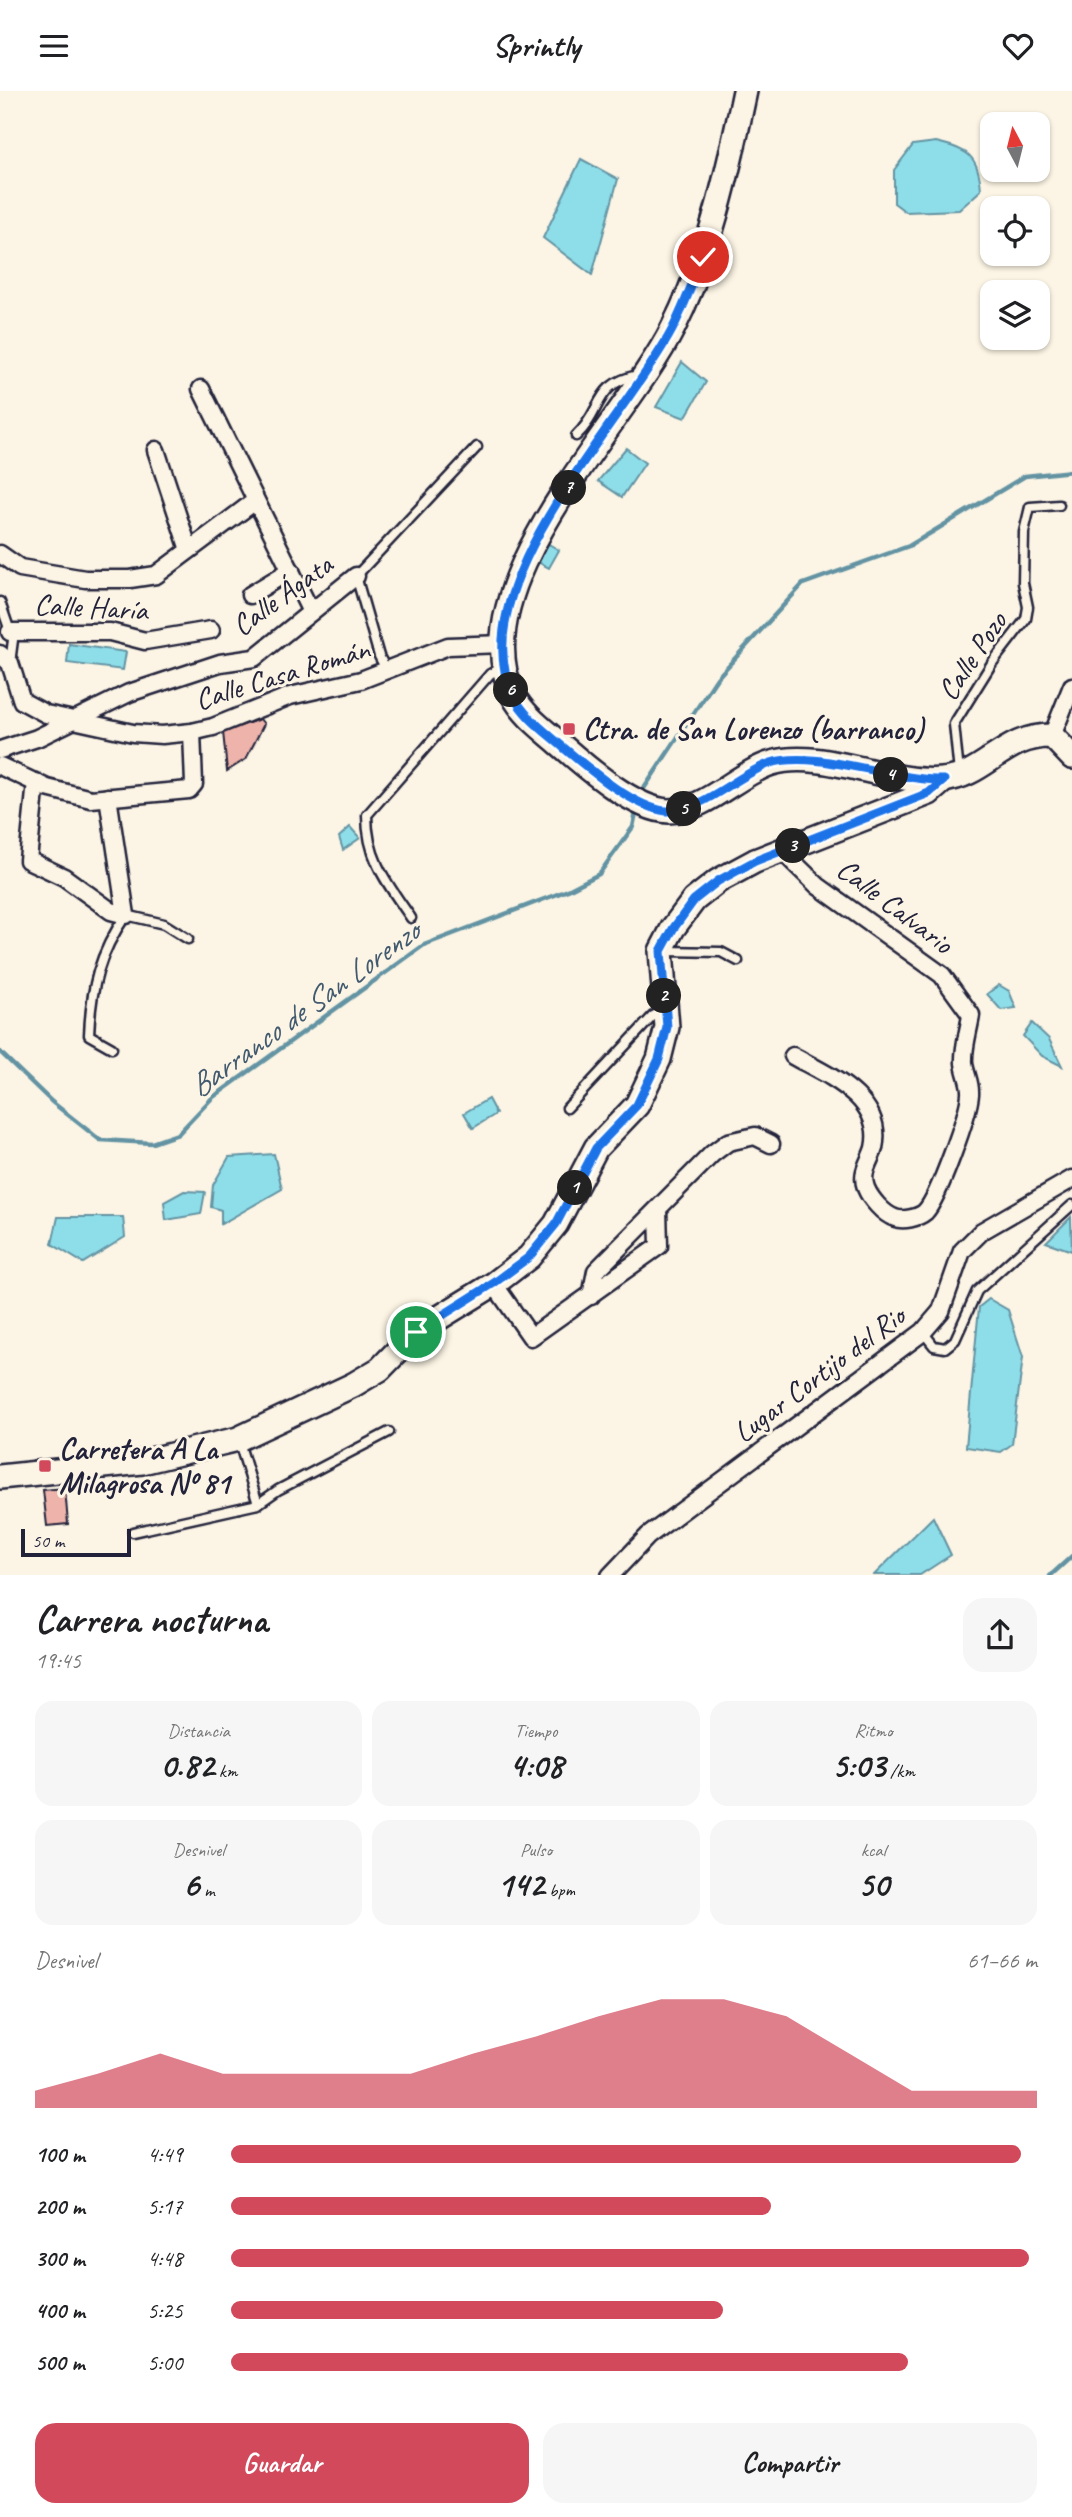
<!DOCTYPE html>
<html lang="es">
<head>
<meta charset="utf-8">
<style>
	:root { --surface:#fff; --page:#f6f6f6; --text:#202124; --muted:#757577; --accent:#d1495b }
	body { margin:0; font-family:Caveat,sans-serif; background:var(--page); color:var(--text); height:100vh; display:flex; flex-direction:column; font-size:26px; white-space:nowrap }
	* { box-sizing:border-box; margin:0 }
	p { font-size:23px; color:var(--muted) }
	.icon { flex:none; width:38px; height:38px; fill:none; stroke:currentColor; stroke-width:2; stroke-linecap:round; stroke-linejoin:round }
	.map { position:relative; height:1484px; overflow:hidden }
	.details { display:flex; flex-direction:column; background:var(--surface); flex:1 }
	.details>* { flex:none }
	.needle { width:46px; rotate:353deg }
	.buttons { position:absolute; left:980px; top:21px; display:grid; gap:14px }
	.buttons a { display:grid; place-items:center; width:70px; height:70px; border-radius:14px; background:var(--surface); box-shadow:0 2px 5px #0004; font-size:35px }
	.scale { position:absolute; left:21px; bottom:18px; width:110px; box-sizing:border-box; padding-left:7px; border:4px solid #22223b; border-top:0; font-size:19px; line-height:24px; white-space:nowrap; color:#22223b; -webkit-text-stroke:5px #fcf5e5; paint-order:stroke }
	.pin { position:absolute; display:grid; place-items:center; width:60px; height:60px; color:#fff; margin:-30px; border:4px solid #fff; border-radius:50%; box-shadow:0 2px 7px #0007 }
	.km { position:absolute; width:35px; height:35px; margin:-18px; border-radius:50%; background:#222; color:#fff; font-size:19px; line-height:35px; text-align:center }
	.round { display:grid; place-items:center; flex:none; width:74px; height:74px; border-radius:21px; background:var(--page) }
	.headline { display:flex; align-items:center; justify-content:space-between; height:119px; padding:0 35px }
	h1 { font-size:38px; font-weight:800; line-height:52px }
	.figures { display:grid; grid-template-columns:repeat(3,1fr); gap:10px; height:119px; padding:7px 35px }
	.figures div { display:grid; align-content:center; border-radius:18px; background:var(--page); text-align:center }
	.figures b { font-size:35px; font-weight:800 }
	.figures small { font-size:19px; font-weight:400 }
	.figures p { font-size:19px }
	.chart { height:196px; padding:14px 35px }
	.chart p { display:flex; justify-content:space-between }
	.chart svg { width:100%; height:126px; margin-top:7px; fill:var(--accent); opacity:.7 }
	.action { display:flex; gap:14px; margin-top:auto; padding:14px 35px }
	.action a { flex:1; height:80px; border-radius:21px; background:var(--accent); color:#fff; font-size:28px; font-weight:800; line-height:80px; text-align:center }
	.action a+a { background:var(--page); color:var(--text) }
	ul { padding:0 35px; list-style:none; font-size:23px }
	li { display:grid; grid-template-columns:112px 84px 1fr; align-items:center; height:52px }
	li i { height:18px; border-radius:9px; background:var(--accent) }
	header { display:flex; justify-content:space-between; align-items:center; height:91px; padding:0 35px; background:var(--surface); font-size:32px; font-weight:800 }
	.map>svg:first-child { display:block }
</style>
</head>
<body>
<header><svg class="icon" aria-label="menu" viewBox="0 0 24 24"><path d="M4 6h16M4 12h16M4 18h16"/></svg>Sprintly<svg class="icon" aria-label="heart" viewBox="0 0 24 24"><path d="M12 20l-8-8c-3-5 5-10 8-4 3-6 11-1 8 4z"/></svg></header>
<div class="map">
<svg width="1072" height="1485" viewBox="0 0 1072 1485">
	<rect width="100%" height="100%" fill="#fcf5e5"/>
	<filter id="ink" filterUnits="userSpaceOnUse"><feTurbulence type="fractalNoise" baseFrequency=".0143" numOctaves="2"/><feDisplacementMap in="SourceGraphic" scale="14" xChannelSelector="R" yChannelSelector="G"/><feConvolveMatrix kernelMatrix="1 2 1 2 8 2 1 2 1" color-interpolation-filters="sRGB"/></filter>
	<g filter="url(#ink)">
		<g fill="#8edee9" stroke="#6393a3" stroke-width="2">
			<path d="M936 51C968 58 979 65 981 99L959 119 906 121 894 112V79L913 54Z"/>
			<polygon points="581,68 618,88 592,184 543,147"/>
			<polygon points="682,271 706,291 685,327 656,316"/>
			<polygon points="626,357 645,372 622,406 598,390"/>
			<polygon points="547,452 559,459 549,477 536,470"/>
			<polygon points="69,553 126,561 123,579 67,572"/>
			<polygon points="350,736 360,747 343,759 339,746"/>
			<polygon points="999,894 1009,900 1016,917 1001,919 987,903"/>
			<polygon points="1032,932 1049,948 1062,975 1042,965 1023,945"/>
			<polygon points="488,1008 496,1023 473,1037 464,1022"/>
			<polygon points="274,1063 282,1098 221,1133 221,1119 211,1116 213,1094 229,1066"/>
			<polygon points="184,1100 205,1101 201,1123 166,1129 164,1111"/>
			<polygon points="58,1126 123,1126 125,1146 83,1172 52,1153"/>
			<polygon points="1071,1126 1072,1160 1046,1151"/>
			<polygon points="989,1208 1008,1219 1023,1266 1012,1353 1001,1361 966,1356 979,1216"/>
			<polygon points="933,1426 951,1464 920,1484 874,1484"/>
		</g>
		<g fill="none" stroke-linecap="round" stroke-linejoin="round">
			<g stroke="#6393a3" stroke-width="4.5">
				<polyline points="641,702 717,587 803,493 909,455 1025,385 1072,380"/>
				<polyline points="0,961 52,1011 100,1049 152,1052 178,1043 212,1007 424,854 568,799 599,783 633,736 637,717"/>
				<polyline points="1050,1485 1072,1465"/>
			</g>
		</g>
		<g fill="#eeb4ab" stroke="#22223b" stroke-width="2">
			<polygon points="260,628 264,633 246,668 227,680 223,641"/>
			<polygon points="65,1397 68,1433 47,1435 43,1399"/>
		</g>
		<g fill="none" stroke-linecap="round" stroke-linejoin="round">
			<g stroke="#22223b" stroke-width="13">
				<g id="lane">
					<path d="M576 345C604 319 593 293 638 284"/>
					<polyline points="0,511 13,549 10,572"/>
					<polyline points="387,580 379,565 356,485 477,356"/>
					<polyline points="959,682 954,633 992,572 1026,528 1028,516 1023,492 1024,441 1030,416 1059,414"/>
					<path d="M411 827C387 792 367 768 367 724L490 583 502 576"/>
					<polyline points="664,860 721,861 738,870"/>
					<path d="M112 957 89 944C91 896 99 863 126 824L164 833 188 848"/>
					<polyline points="567,1017 653,925 663,920"/>
					<polyline points="923,1241 934,1255 945,1257 955,1249 977,1200 1072,1114"/>
					<polyline points="239,1351 258,1413 278,1399 389,1341"/>
					<polyline points="133,1441 258,1413"/>
				</g>
			</g>
			<g stroke="#22223b" stroke-width="21">
				<g id="street">
					<polyline points="201,298 311,521"/>
					<polyline points="156,359 189,459"/>
					<polyline points="0,463 20,477 85,488 130,488 156,484 255,410"/>
					<polyline points="250,504 291,479"/>
					<polyline points="10,541 110,541 145,550 211,539"/>
					<polyline points="0,563 10,572 22,610 46,623 133,642 162,644 192,641 213,636 290,605 361,589 448,555 503,553"/>
					<polyline points="1052,645 1072,595"/>
					<polyline points="0,659 37,647 129,602 220,572 254,567 356,485"/>
					<polyline points="0,675 47,697 91,708 189,699 194,693 192,641"/>
					<polyline points="36,691 28,769 64,786 111,820 126,824 108,706"/>
					<path d="M782 760 818 795 942 884 971 924C969 939 963 956 964 972 965 982 971 992 970 1003 969 1022 938 1108 925 1121 918 1127 903 1130 895 1127 883 1123 870 1107 866 1097 860 1081 870 1071 874 1057 885 1007 827 984 793 965"/>
					<polyline points="494,1193 531,1246 659,1155 658,1118"/>
					<polyline points="591,1205 596,1180 712,1063 728,1051 755,1045 771,1053"/>
					<polyline points="610,1485 648,1445 923,1241 941,1220 962,1160 982,1140 1072,1088"/>
				</g>
			</g>
			<g stroke="#22223b" stroke-width="28">
				<g id="secondary">
					<path d="M745 0C728 81 710 163 673 237 626 331 459 495 513 604 524 625 544 639 561 654 586 676 635 719 669 720 706 720 738 682 772 672 821 657 890 694 942 689 986 685 1003 644 1052 645L1072 666"/>
					<polyline points="0,1386 142,1371 238,1348 353,1294 380,1278 416,1241 494,1193 529,1166 556,1133 596,1057 637,1014 659,968 667,936 661,860 673,837 694,809 718,790 755,770 929,702 944,689"/>
				</g>
			</g>
			<use href="#lane" stroke="#fcf5e5" stroke-width="8"/>
			<use href="#street" stroke="#fcf5e5" stroke-width="16"/>
			<use href="#secondary" stroke="#fcf5e5" stroke-width="23"/>
		</g>
	</g>
	<g fill="none" stroke-linecap="round" stroke-linejoin="round" filter="url(#ink)">
		<g stroke="#fff" stroke-width="14">
			<path id="route" d="M416 1241 494 1192 529 1166 556 1133 596 1057 637 1014 659 968 667 936 661 860 673 838 694 809 718 790 755 770 929 702 944 689C893 690 816 658 771 672 739 682 701 722 666 720 634 717 588 677 564 657 546 641 524 626 513 604 460 496 624 330 672 239 684 216 693 190 703 166"/>
		</g>
		<use href="#route" stroke="#1a73e8" stroke-width="9"/>
	</g>
	<g fill="#d1495b" stroke="#fcf5e5" stroke-width="2.5">
		<rect x="562" y="631" width="14" height="14" rx="3.5"/>
		<rect x="38" y="1368" width="14" height="14" rx="3.5"/>
	</g>
	<g text-anchor="middle" dominant-baseline="central" stroke-width="6" stroke-linejoin="round" paint-order="stroke">
		<g font-size="30" fill="#22223b" stroke="#fcf5e5">
			<text transform="translate(282 504) rotate(-36)">Calle Ágata</text>
			<text transform="translate(91 516) rotate(3)">Calle Haría</text>
			<text transform="translate(972 565) rotate(-56)">Calle Pozo</text>
			<text transform="translate(282 583) rotate(-17)">Calle Casa Román</text>
			<text transform="translate(895 815) rotate(37)">Calle Calvario</text>
			<text transform="translate(819 1283) rotate(-37)">Lugar Cortijo del Rio</text>
		</g>
		<g font-size="30" font-weight="bold" fill="#22223b" stroke="#fcf5e5" text-anchor="start">
			<text x="583" y="638">Ctra. de San Lorenzo (barranco)</text>
			<text x="59" y="1358">Carretera A La<tspan x="59" dy="34">Milagrosa Nº 81</tspan></text>
		</g>
		<g font-size="32" font-style="italic" fill="#425a6f" stroke="#fcf5e5">
			<text transform="translate(304 918) rotate(-36)">Barranco de San Lorenzo</text>
		</g>
	</g>
</svg>
<div class="buttons">
<a><svg class="needle" viewBox="-14 -14 28 28"><path d="M0-13l5 13h-10z" fill="#e53935"/><path d="M0 13l5-13h-10z" fill="#757577"/></svg></a>
<a><svg class="icon" aria-label="locate" viewBox="0 0 24 24"><circle cx="12" cy="12" r="6"/><path d="M12 2v4M12 18v4M2 12h4M18 12h4"/></svg></a>
<a><svg class="icon" aria-label="layers" viewBox="0 0 24 24"><path d="M12 4l9 5-9 5-9-5zM3 14l9 5 9-5"/></svg></a>
</div>
<div class="scale">50 m</div>
<div class="pin" style="left:416px;top:1241px;background:#1e9e55"><svg class="icon" aria-label="arrive" viewBox="0 0 24 24"><path d="M6 21V4h12l-3 4 3 4H6"/></svg></div>
<div class="pin" style="left:703px;top:166px;background:#d93025"><svg class="icon" aria-label="check" viewBox="0 0 24 24"><path d="M5 12l5 5 9-10"/></svg></div>
<b class="km" style="left:575px;top:1097px">1</b>
<b class="km" style="left:664px;top:905px">2</b>
<b class="km" style="left:793px;top:755px">3</b>
<b class="km" style="left:891px;top:684px">4</b>
<b class="km" style="left:684px;top:718px">5</b>
<b class="km" style="left:511px;top:599px">6</b>
<b class="km" style="left:569px;top:397px">7</b>
</div>
<section class="details">
<div class="headline"><div><h1>Carrera nocturna</h1><p>19:45</p></div><a class="round"><svg class="icon" aria-label="share" viewBox="0 0 24 24"><path d="M12 15V3M7 8l5-5 5 5M5 13v7h14v-7"/></svg></a></div>
<div class="figures">
<div><p>Distancia</p><b>0.82<small> km</small></b></div>
<div><p>Tiempo</p><b>4:08</b></div>
<div><p>Ritmo</p><b>5:03<small> /km</small></b></div>
</div>
<div class="figures">
<div><p>Desnivel</p><b>6<small> m</small></b></div>
<div><p>Pulso</p><b>142<small> bpm</small></b></div>
<div><p>kcal</p><b>50</b></div>
</div>
<div class="chart"><p><span>Desnivel</span>61–66 m</p>
<svg viewBox="0 0 160 44" preserveAspectRatio="none"><path d="M0 44V38L10 32L20 25L30 32L40 32L50 32L60 32L70 25L80 19L90 12L100 6L110 6L120 12L130 25L140 38L150 38L160 38V44z"/></svg>
</div>
<ul>
<li><b>100 m</b>4:49<i style="width:98%"></i></li>
<li><b>200 m</b>5:17<i style="width:67%"></i></li>
<li><b>300 m</b>4:48<i style="width:99%"></i></li>
<li><b>400 m</b>5:25<i style="width:61%"></i></li>
<li><b>500 m</b>5:00<i style="width:84%"></i></li>
</ul>
<div class="action"><a>Guardar</a><a>Compartir</a></div>
</section>
</body>
</html>
